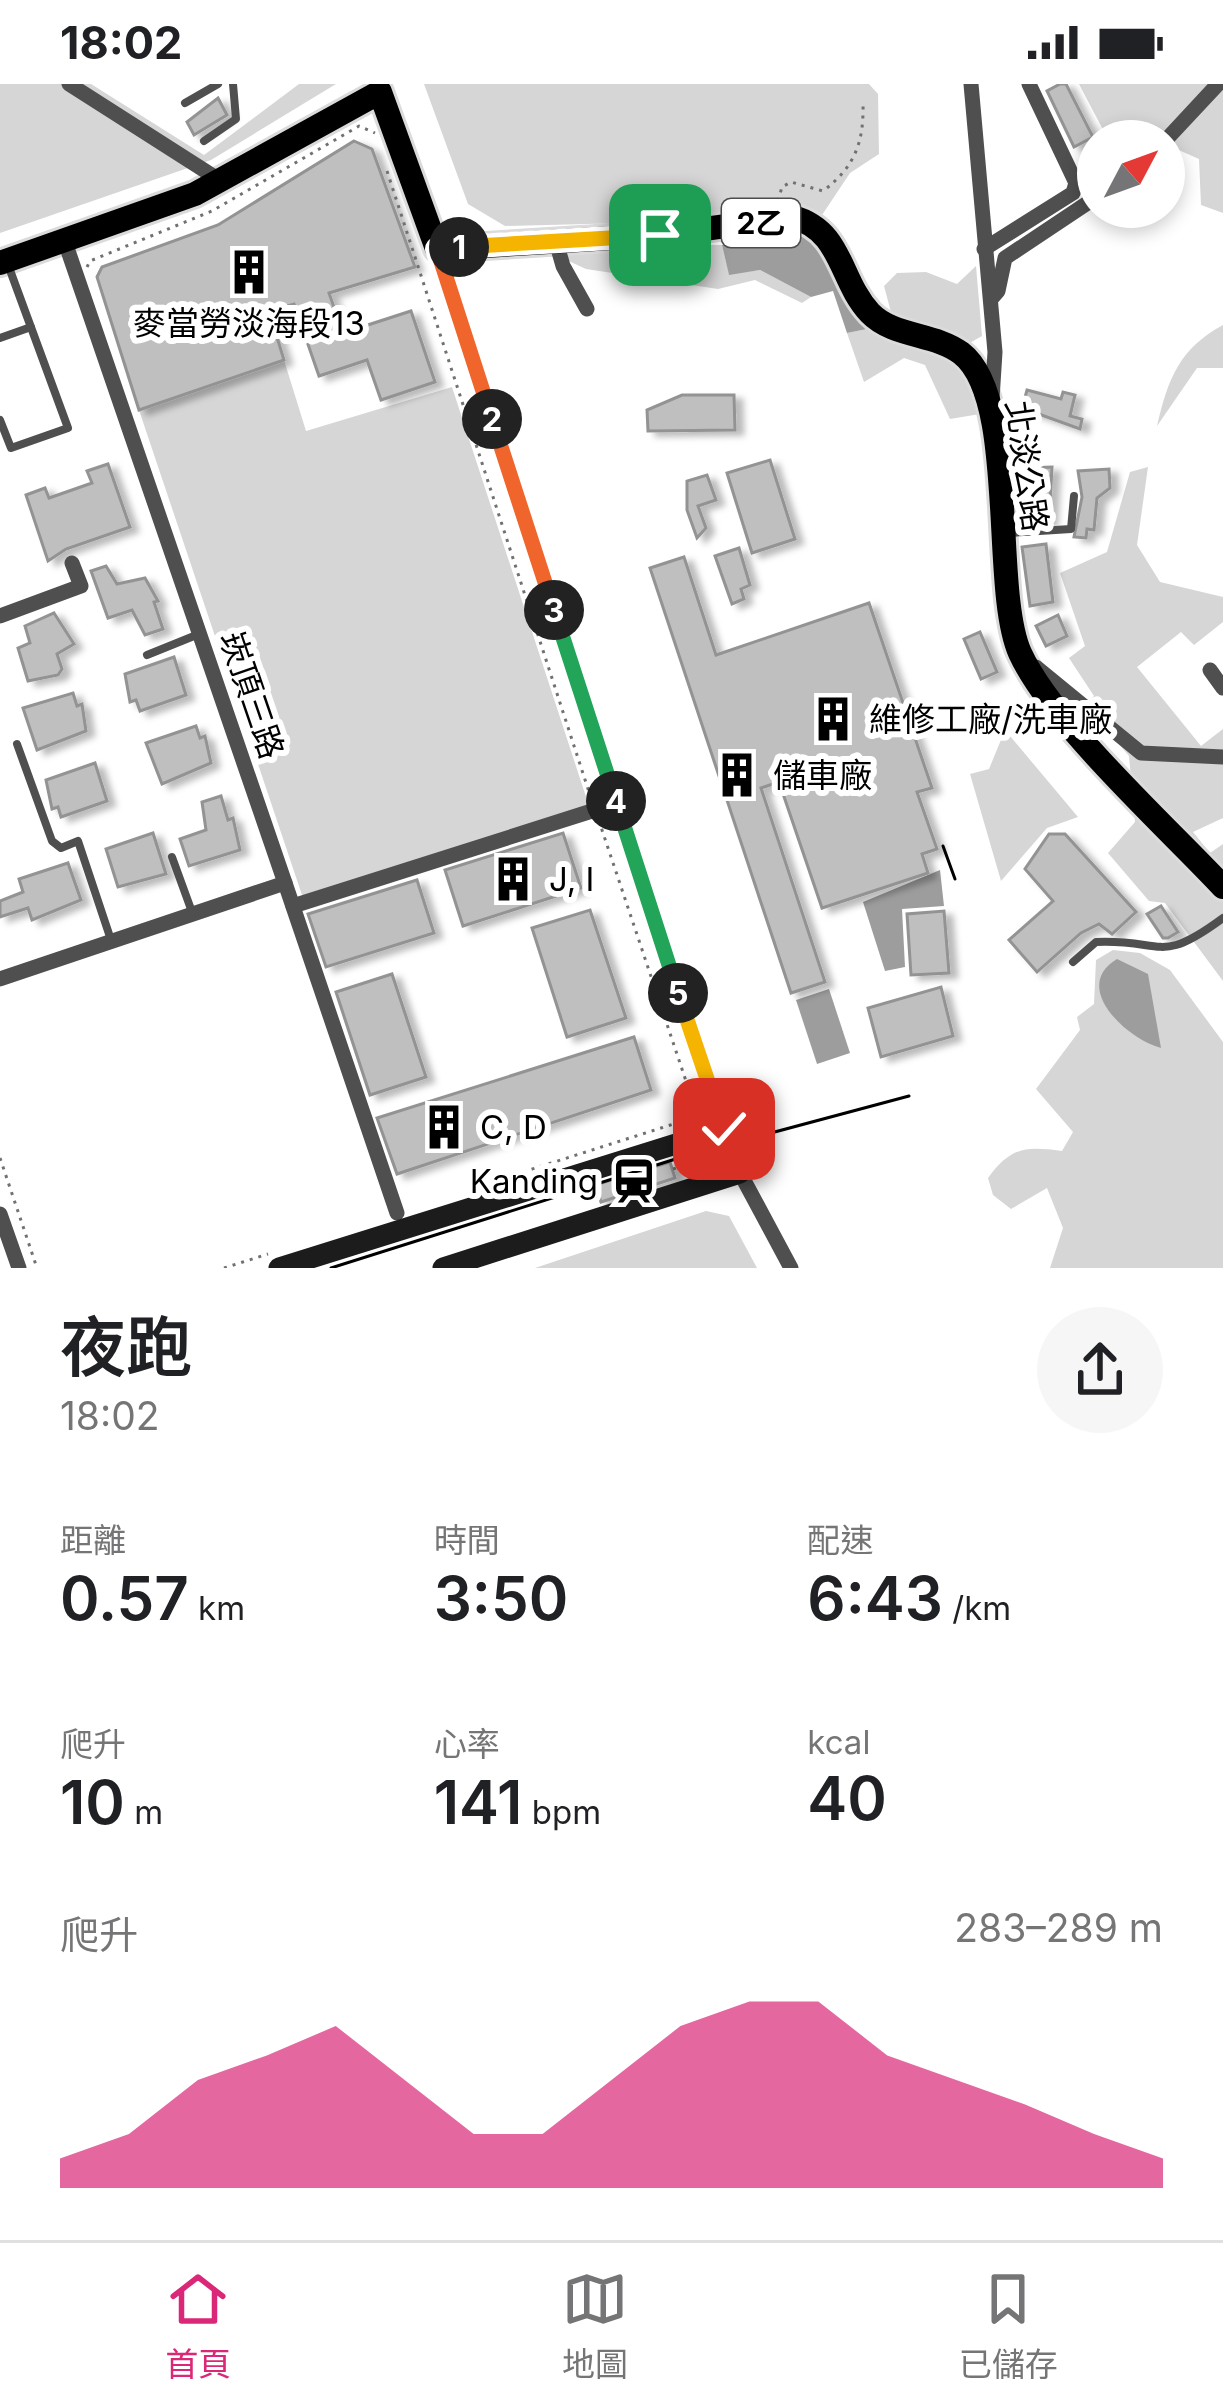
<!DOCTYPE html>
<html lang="zh-TW">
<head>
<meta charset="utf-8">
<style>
	:root { --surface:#fff; --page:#f6f6f6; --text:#202124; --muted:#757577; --line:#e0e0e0; --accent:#db2777 }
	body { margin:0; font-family:Inter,"Noto Sans TC",sans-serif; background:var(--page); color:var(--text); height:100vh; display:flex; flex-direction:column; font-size:45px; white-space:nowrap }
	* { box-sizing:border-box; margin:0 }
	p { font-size:39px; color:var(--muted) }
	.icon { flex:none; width:66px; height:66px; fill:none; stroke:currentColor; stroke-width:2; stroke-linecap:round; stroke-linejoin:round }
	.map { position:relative; height:1184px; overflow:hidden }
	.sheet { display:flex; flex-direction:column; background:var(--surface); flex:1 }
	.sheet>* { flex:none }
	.needle { width:78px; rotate:49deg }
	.tools { position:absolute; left:1077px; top:36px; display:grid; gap:24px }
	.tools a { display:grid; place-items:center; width:108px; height:108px; border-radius:50%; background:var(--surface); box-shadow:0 6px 18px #0003; font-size:60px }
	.pin { position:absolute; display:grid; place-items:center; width:102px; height:102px; color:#fff; margin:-51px; border-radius:24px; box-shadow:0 6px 18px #0006 }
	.km { position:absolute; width:60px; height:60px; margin:-30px; border-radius:50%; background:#222; color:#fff; font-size:33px; line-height:60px; text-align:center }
	.round { display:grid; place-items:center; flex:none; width:126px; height:126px; border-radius:63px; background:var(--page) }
	.headline { display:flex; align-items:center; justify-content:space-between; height:204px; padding:0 60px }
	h1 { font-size:66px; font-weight:600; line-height:90px }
	.metrics { display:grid; grid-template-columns:repeat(3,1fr); gap:18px; height:204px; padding:12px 60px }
	.metrics div { display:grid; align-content:center }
	.metrics b { font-size:60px; font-weight:600 }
	.metrics small { font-size:33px; font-weight:400 }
	.metrics p { font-size:33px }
	.chart { height:336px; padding:24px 60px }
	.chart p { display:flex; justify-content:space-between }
	.chart svg { width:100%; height:216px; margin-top:12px; fill:var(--accent); opacity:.7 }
	.status { display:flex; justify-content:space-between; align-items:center; height:84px; padding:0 60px; background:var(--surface); direction:ltr }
	.status svg { height:33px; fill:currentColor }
	.menu { display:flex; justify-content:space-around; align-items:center; height:168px; border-top:3px solid var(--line); background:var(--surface); font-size:33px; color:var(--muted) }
	.menu a { display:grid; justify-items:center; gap:6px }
	.menu .current { color:var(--accent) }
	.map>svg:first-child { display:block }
</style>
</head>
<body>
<div class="status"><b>18:02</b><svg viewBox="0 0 49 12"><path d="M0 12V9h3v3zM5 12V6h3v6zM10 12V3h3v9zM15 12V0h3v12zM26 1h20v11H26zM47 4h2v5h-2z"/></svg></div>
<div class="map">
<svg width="1223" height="1184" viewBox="0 0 1223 1184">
	<defs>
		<filter id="shadow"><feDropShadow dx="8" dy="4.5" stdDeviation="3" flood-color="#0004"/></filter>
	</defs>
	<rect width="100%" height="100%" fill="#fff"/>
	<g fill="#d6d6d6">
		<polygon points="0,0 91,0 204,71 299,0 336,0 211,76 0,149"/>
		<polygon points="424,0 869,0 878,10 879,70 850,89 820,134 505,142 468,120"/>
		<polygon points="1079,0 1223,0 1223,129 1201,121 1199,75 1156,56 1109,57"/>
		<polygon points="587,159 722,161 729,190 760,186 811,213 802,219 755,196 718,205 586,185 545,166"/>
		<polygon points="976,182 982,252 966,261 891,228 884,202 897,189 926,188 957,200"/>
		<path d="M1223 241V284H1197L1157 342C1168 295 1179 265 1223 241Z"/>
		<polygon points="867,245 947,271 964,284 986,329 950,335 925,281 904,274 864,298 847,249"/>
		<polygon points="284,276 306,347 452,303 589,722 303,814 139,326"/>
		<polygon points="1148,383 1137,461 1160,498 1223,513 1223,538 1194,561 1181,548 1137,583 1201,662 1223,645 1223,734 1193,748 1210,769 1223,760 1223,897 1165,819 1149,817 1108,769 1135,738 1129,672 1086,621 1094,612 1069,574 1085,562 1060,489 1107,468 1130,388"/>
		<polygon points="1005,646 1078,733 1047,744 1001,797 970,690 989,685"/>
		<path d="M1113 866 1140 869 1170 886 1223 958V1184H1050L1063 1144 1047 1104 1011 1125 993 1111 988 1094C1011 1063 1025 1062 1062 1067L1073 1048 1036 1005 1080 946 1077 933 1094 920 1096 876Z"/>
		<polygon points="706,1127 729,1132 757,1184 535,1184"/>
	</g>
	<g fill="#9d9d9d">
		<polygon points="781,143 819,154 867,245 847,249 833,207 811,213 760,186 729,191 722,161"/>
		<polygon points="940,786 944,822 902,825 905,883 885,887 863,818"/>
		<path d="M1117 875 1148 890 1161 964C1127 955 1070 903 1117 875Z"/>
		<polygon points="829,905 850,969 817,980 796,916"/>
	</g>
	<g fill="#bfbfbf" stroke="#939393" stroke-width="3" filter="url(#shadow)">
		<polygon points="1060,0 1066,0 1093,53 1074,63 1047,7"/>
		<polygon points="218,14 227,31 194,51 187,38"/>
		<polygon points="354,57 372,65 415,183 329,209 343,249 411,227 435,298 381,316 367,276 319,292 294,220 269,227 284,276 139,326 97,193 102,183 218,141"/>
		<polygon points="1027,306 1061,315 1063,308 1075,311 1070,332 1082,335 1080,345 1022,324"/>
		<polygon points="682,311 734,311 735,346 648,347 647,326"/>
		<polygon points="770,376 795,455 752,469 727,389"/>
		<polygon points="108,380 130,443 66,465 48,477 26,411 45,404 49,414 92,399 87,387"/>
		<polygon points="1052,383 1049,437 1023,438 1021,384"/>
		<polygon points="1109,385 1110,404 1097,414 1094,446 1087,445 1086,454 1074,453 1082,413 1078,387"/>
		<polygon points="707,391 716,416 698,422 706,444 697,454 687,426 687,397"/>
		<polygon points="1046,460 1053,518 1030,522 1022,463"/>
		<polygon points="739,464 750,501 741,505 744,515 732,520 715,472"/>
		<polygon points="684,473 716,571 869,519 932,704 917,708 937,765 922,770 928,789 822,824 779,698 761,704 825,898 791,909 650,484"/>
		<polygon points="106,482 117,500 145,494 158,517 154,518 163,545 145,551 132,526 108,534 91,487"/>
		<polygon points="54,529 74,560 57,570 62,585 58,591 28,597 18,564 30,559 25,542"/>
		<polygon points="1058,531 1067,552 1046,562 1036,542"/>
		<polygon points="980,548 997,588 981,595 964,555"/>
		<polygon points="174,573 186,611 140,627 136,616 130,618 125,590"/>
		<polygon points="73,609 77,622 82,620 86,647 37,666 23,624"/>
		<polygon points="196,642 200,654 205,652 211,679 162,700 146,659"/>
		<polygon points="95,679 107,717 61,733 58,723 52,725 46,696"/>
		<polygon points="221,712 228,736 233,734 240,766 189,782 180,755 206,746 202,718"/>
		<polygon points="153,749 166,790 118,803 106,765"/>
		<polygon points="563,749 581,804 463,842 445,786"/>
		<polygon points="1049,750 1065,750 1136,828 1112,850 1099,840 1081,849 1037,888 1009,856 1053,817 1025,785"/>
		<polygon points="68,779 81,816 32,836 28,824 0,833 0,817 23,808 19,795"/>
		<polygon points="417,796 434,849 326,883 308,830"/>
		<polygon points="1161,822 1178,848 1168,854 1163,854 1147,830"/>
		<polygon points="590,826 626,934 567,953 532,844"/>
		<polygon points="944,827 949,889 911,891 907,830"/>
		<polygon points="392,890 426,993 370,1011 336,908"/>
		<polygon points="941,903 953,952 881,973 868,924"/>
		<polygon points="634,953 651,1006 397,1090 377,1034"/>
		<polygon points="670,1078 675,1094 601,1118 595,1101"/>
	</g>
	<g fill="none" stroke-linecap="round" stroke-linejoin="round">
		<g stroke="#dbdbdb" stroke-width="30">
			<path id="primary" d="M0 179 195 110 380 8 437 165 660 151 793 133C843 147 839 196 870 229 893 253 934 249 961 269 1019 313 991 504 1020 569 1052 639 1167 743 1223 803"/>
		</g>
		<g stroke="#717171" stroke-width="3" stroke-dasharray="3 6" stroke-linecap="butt">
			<polyline points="387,87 590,711"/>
			<path d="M778 117 782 103 791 98 823 107C855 83 864 58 863 19"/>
			<polyline points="87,183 90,177 212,127 359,42 375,49"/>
			<polyline points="0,1074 37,1184"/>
			<polyline points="673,1085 688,1080"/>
			<polyline points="523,1088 683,1037 695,1024 599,737"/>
			<polyline points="224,1184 268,1170"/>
		</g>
		<g stroke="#4f4f4f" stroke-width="8">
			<polyline points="185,19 218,0"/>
			<polyline points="204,57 236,35 233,0"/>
			<polyline points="0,254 31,243"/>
			<polyline points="0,336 11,364 68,344 7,178"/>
			<polyline points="1010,449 1071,445 1074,412"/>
			<polyline points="147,571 199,550"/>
			<polyline points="17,660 52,757 61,764 78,757 111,856"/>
			<polyline points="172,773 192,828"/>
			<path d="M1073 878 1096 858C1165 855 1158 882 1223 834"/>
		</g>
		<g stroke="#4f4f4f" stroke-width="15">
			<polyline points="69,0 221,97"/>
			<polyline points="971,0 995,268 992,315"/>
			<polyline points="1164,58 1218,0"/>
			<polyline points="555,154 563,182 587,225"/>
			<polyline points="437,165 717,1028 740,1089 791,1184"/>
			<polyline points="984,165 1073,109 1076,99 1029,0"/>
			<polyline points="991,215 998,207 1005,174 1098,112"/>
			<polyline points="0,532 81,502 72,479"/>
			<polyline points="1036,583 1141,669 1223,673"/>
			<polyline points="1210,586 1223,604"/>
			<polyline points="285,799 397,1129"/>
			<polyline points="293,822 595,726"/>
			<polyline points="0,895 285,799 65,158"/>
			<polyline points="0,1130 19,1184"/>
		</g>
		<g stroke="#1c1c1c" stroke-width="21">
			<polyline points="279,1184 724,1045"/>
			<polyline points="443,1184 740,1089"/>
		</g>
		<use href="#primary" stroke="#000" stroke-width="24"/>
		<g stroke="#000" stroke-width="3">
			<polyline points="943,762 955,795"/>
			<polyline points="331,1184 685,1072 909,1012"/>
		</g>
	</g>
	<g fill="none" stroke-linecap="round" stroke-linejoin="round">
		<g stroke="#fff" stroke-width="24">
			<polyline id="split-1" points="459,163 660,151"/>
		</g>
		<g stroke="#fff" stroke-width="24">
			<polyline id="split-2" points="459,163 437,165 492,335"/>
		</g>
		<g stroke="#fff" stroke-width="24">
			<polyline id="split-3" points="492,335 554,526"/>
		</g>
		<g stroke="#fff" stroke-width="24">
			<polyline id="split-4" points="554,526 616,717"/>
		</g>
		<g stroke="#fff" stroke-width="24">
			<polyline id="split-5" points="616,717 678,909"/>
		</g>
		<g stroke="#fff" stroke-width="24">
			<polyline id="split-6" points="678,909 724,1045"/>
		</g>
		<use href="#split-1" stroke="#f5b400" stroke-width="15"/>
		<use href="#split-2" stroke="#f0652b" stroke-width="15"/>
		<use href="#split-3" stroke="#f0652b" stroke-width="15"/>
		<use href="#split-4" stroke="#22a559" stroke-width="15"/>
		<use href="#split-5" stroke="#22a559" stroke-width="15"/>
		<use href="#split-6" stroke="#f5b400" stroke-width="15"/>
	</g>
	<defs>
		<g id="building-bare" transform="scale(3.6)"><path d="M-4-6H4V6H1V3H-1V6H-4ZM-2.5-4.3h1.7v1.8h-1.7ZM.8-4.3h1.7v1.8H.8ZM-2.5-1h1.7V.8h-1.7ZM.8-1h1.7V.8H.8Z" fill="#000" stroke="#fff" stroke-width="2.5" paint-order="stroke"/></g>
		<g id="station-bare" transform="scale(3.6)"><path d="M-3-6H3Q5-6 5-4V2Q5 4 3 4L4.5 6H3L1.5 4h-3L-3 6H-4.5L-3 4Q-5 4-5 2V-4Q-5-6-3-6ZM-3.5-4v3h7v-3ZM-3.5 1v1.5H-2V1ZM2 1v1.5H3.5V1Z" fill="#000" stroke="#fff" stroke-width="2.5" paint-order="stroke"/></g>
	</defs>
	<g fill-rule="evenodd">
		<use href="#building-bare" x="249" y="188"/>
		<use href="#building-bare" x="833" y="635"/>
		<use href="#building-bare" x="737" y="691"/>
		<use href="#building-bare" x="513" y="795"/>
		<use href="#building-bare" x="444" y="1043"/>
		<use href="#station-bare" x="634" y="1097"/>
	</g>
	<g text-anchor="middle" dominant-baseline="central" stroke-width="12" stroke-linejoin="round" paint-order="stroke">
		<rect fill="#fff" stroke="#4c4c4c" stroke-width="3" x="722" y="115" width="78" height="48" rx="9"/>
		<g font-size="30" font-weight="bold" fill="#000">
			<text x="761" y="139">2乙</text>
		</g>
		<g font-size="33" fill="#000" stroke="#fff" text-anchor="start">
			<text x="249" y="239" text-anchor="middle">麥當勞淡海段13</text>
			<text x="869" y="635">維修工廠/洗車廠</text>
			<text x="773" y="691">儲車廠</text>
			<text x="549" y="795">J, I</text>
			<text x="480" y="1043">C, D</text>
			<text x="598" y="1097" text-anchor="end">Kanding</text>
		</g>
		<g font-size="33" fill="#000" stroke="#fff">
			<text transform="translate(1027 382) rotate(82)">北淡公路</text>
			<text transform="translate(252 611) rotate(71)">崁頂三路</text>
		</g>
	</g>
</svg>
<div class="tools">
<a><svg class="needle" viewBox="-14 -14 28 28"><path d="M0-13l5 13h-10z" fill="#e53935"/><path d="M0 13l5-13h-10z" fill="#757577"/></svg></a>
</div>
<div class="pin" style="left:660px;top:151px;background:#1e9e55"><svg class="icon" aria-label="arrive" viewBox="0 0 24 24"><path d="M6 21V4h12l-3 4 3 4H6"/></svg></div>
<div class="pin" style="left:724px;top:1045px;background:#d93025"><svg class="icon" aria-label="check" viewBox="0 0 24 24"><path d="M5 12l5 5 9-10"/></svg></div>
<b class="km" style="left:459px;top:163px">1</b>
<b class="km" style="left:492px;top:335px">2</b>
<b class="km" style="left:554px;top:526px">3</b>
<b class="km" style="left:616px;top:717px">4</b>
<b class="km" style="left:678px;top:909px">5</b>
</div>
<section class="sheet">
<div class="headline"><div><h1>夜跑</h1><p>18:02</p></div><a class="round"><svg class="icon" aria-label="share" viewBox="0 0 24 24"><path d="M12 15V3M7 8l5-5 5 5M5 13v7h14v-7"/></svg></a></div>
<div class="metrics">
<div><p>距離</p><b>0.57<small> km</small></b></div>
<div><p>時間</p><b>3:50</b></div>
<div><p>配速</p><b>6:43<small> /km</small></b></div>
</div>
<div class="metrics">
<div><p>爬升</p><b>10<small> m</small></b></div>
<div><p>心率</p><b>141<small> bpm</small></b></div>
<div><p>kcal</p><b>40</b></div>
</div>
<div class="chart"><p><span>爬升</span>283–289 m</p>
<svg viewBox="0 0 160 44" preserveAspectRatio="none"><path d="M0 44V38L10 33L20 22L30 17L40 11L50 22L60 33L70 33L80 22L90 11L100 6L110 6L120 17L130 22L140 27L150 33L160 38V44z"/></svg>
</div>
</section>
<nav class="menu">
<a class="current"><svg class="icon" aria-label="home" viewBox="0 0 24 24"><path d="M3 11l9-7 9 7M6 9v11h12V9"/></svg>首頁</a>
<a><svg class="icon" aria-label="map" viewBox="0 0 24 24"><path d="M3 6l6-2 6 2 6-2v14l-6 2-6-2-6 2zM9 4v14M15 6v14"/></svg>地圖</a>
<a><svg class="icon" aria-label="saved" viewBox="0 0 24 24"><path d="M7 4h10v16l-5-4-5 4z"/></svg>已儲存</a>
</nav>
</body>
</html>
